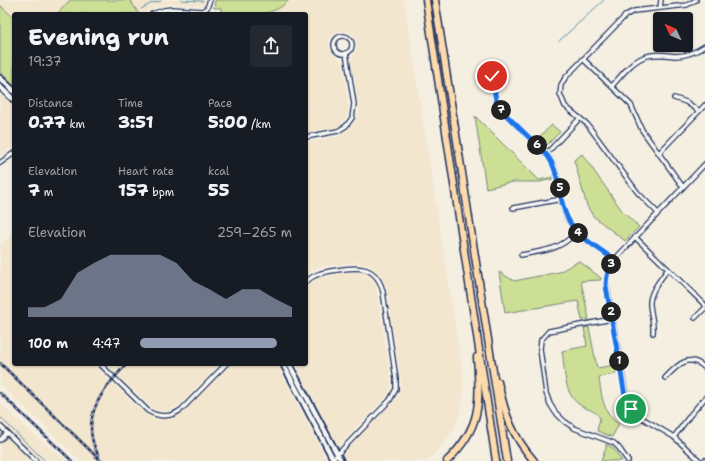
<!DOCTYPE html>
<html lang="en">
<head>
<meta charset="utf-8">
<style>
	:root { --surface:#171b24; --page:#242831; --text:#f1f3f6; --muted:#9ea1a6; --accent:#919bb2 }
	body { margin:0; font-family:"Shantell Sans",sans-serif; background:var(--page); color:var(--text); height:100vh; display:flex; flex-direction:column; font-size:15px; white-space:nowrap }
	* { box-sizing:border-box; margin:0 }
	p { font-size:13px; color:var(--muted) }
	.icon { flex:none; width:22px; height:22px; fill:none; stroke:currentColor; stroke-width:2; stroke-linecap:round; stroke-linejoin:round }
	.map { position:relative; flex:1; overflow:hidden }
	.details { position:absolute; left:12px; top:12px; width:296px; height:354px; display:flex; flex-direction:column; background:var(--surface); border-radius:4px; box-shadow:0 1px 3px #0004 }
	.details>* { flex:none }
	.needle { width:26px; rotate:314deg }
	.buttons { position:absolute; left:653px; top:12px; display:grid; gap:8px }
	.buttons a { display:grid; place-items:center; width:40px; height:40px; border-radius:4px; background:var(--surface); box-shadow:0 1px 3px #0004; font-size:20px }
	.pin { position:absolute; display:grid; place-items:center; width:34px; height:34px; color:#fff; margin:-17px; border:2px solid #fff; border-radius:50%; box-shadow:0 1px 4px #0007 }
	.km { position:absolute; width:20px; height:20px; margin:-10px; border-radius:50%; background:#222; color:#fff; font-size:11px; line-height:20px; text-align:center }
	.round { display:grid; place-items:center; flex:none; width:42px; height:42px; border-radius:4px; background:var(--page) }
	.head { display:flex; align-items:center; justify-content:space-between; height:68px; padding:0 16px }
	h1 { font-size:22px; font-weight:800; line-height:30px }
	.stats { display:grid; grid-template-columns:repeat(3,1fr); gap:6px; height:68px; padding:4px 16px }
	.stats div { display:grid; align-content:center }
	.stats b { font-size:17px; font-weight:800 }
	.stats small { font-size:11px; font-weight:400 }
	.stats p { font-size:11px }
	.chart { height:112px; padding:8px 16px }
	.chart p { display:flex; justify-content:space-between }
	.chart svg { width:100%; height:72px; margin-top:4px; fill:var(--accent); opacity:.7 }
	ul { padding:0 16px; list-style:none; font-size:13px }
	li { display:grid; grid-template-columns:64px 48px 1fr; align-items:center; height:30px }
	li i { height:10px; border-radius:5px; background:var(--accent) }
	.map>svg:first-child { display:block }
</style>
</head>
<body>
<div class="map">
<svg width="705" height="461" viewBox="0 0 705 461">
	<rect width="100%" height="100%" fill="#f5efe2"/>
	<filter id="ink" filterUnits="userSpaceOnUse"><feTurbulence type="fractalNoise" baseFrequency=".025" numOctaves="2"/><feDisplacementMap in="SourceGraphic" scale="8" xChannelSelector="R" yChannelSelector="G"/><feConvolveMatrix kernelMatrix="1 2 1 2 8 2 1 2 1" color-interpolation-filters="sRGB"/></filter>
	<g filter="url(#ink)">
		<g fill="#f3e6cf">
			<polygon points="0,0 205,0 204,6 170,3 156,7 142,14 14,14 14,85 0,71"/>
			<polygon points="289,0 404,0 463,376 463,393 461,411 454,428 444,444 427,461 345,461 343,456 343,454 396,399 401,387 401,380 387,290 381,276 371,267 358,262 320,267 309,272 306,275 306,142 336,137 347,130 354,123 359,112 359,108 351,62 357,44 355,38 352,34 346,31 337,32 331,37 329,41 330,49 332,52 343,63 348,108 348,113 345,120 337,127 331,129 306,132 306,14 261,14 274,11 282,7"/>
			<polygon points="0,93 14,106 14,146 0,157"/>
			<polygon points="14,231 14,364 93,364 145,414 154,419 167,420 182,413 231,364 277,364 326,459 324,461 81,461 0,384 0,245"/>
			<polygon points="356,272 363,273 370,277 376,286 392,385 387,396 339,445 336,442 294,364 306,364 306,288 314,280 320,277"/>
			<polygon points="106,364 220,364 180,405 170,410 164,411 159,411 150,406"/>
			<polygon points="0,403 36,436 67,461 0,461"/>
		</g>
		<g fill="#ccdf94" stroke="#748779">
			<polygon points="70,0 130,0 139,14 57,14"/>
			<path d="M215 0H289C272 19 244 14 221 14V8H214Z"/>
			<polygon points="0,5 14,18 14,86 0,72"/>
			<polygon points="475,116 539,180 553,177 553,179 540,182 513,182 486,188"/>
			<polygon points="552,125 560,132 545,147 537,139"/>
			<polygon points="582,154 623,212 639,227 625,241 593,216 587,206 574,160"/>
			<polygon points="579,261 601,278 601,280 581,281 589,319 582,320 578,301 505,313 499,272 514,281 559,272"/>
			<path d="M589 327 597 368 615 365 616 374 599 377C601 394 603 414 619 424L612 437 597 431 600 418C596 410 587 410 580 405 563 394 565 368 562 351L587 346 584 328Z"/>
			<polygon points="606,444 614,449 622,461 601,461 606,448"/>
		</g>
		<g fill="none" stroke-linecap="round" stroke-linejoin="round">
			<g stroke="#5a93aa" stroke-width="1">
				<polyline points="181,0 203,1"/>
				<polyline points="141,9 152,3 161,1"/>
				<polyline points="559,41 604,0"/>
				<polyline points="0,417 45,461"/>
			</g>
			<g stroke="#1b2f5e" stroke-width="6">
				<g id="minor">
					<polyline points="660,8 661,0"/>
					<polyline points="152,14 164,10 172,9 202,11 207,8 210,0"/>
					<circle cx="343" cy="45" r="9"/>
					<polyline points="583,59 631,105 642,130 683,187"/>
					<path d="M492 76 496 100 500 109 546 154C562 172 557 197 567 218 576 236 599 248 614 260"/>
					<path d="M612 86C621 76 631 62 644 57 654 53 665 55 675 56 686 56 696 52 705 46"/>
					<polyline points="674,98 686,102 699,111"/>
					<polyline points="306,137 338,131 346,126 352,118 354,104 346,53"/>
					<polyline points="659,153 705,105"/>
					<polyline points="546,154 580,118"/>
					<polyline points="0,163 14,153"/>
					<polyline points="513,208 562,199"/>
					<polyline points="658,213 638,193 587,124 565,106 560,94 561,85 565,78 626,15 634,11 687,5 696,0"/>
					<polyline points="635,237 705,305"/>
					<path d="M521 255C546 250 558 251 577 232"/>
					<path d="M306 282C315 273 325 272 337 270 359 266 377 266 383 292L396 379V389L390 400 331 461"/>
					<polyline points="695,318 705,308"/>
					<polyline points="612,319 549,331 541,340 540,349 546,393 550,404 555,412 564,421 574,428 614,443 619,448 628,461"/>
					<path d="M653 333C654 323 651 315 650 305 649 292 661 279 668 269"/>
					<path d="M100 364 148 411C160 418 172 417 182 409L226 364"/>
					<path d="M665 378C677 366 688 352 705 368"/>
					<polyline points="0,426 36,461"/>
					<polyline points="674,437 691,414 705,398"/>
					<polyline points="0,440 7,433"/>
					<polyline points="700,461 674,437 637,415 627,402 606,282 608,270 614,260 705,164"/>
					<polyline points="704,461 705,460"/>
				</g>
			</g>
			<g stroke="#1b2f5e" stroke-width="8">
				<g id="secondary">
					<polyline points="0,78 14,91"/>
					<polyline points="0,87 14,100"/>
					<polyline points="283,364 334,461"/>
					<polyline points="289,364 341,461"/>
				</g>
			</g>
			<g stroke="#1b2f5e" stroke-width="9">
				<g id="motorway">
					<polyline points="426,0 496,461"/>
					<polyline points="435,0 507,461"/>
					<path d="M498 382C505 415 512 435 534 461"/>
					<path d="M447 461C482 427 480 403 477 357"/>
				</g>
			</g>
			<use href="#minor" stroke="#f6f6f2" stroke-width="3.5"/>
			<use href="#secondary" stroke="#f6f6f2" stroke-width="4.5"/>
			<use href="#motorway" stroke="#fedbac" stroke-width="6"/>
			<g stroke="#1b2f5e" stroke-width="2.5">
				<g id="rail">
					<polyline points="0,363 101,461"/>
					<polyline points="0,393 72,461"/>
					<path d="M99 456C78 420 102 389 127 364"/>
				</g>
			</g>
			<use href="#rail" stroke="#f6f6f2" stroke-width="1" stroke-dasharray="3" stroke-linecap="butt"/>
		</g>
	</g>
	<g fill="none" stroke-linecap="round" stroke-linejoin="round" filter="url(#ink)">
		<g stroke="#fff" stroke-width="8">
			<path id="route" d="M492 76 496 100 500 109 546 154C561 172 557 196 567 217 575 236 598 247 614 260 608 268 606 276 606 286L625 396 631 409"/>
		</g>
		<use href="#route" stroke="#1a73e8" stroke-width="5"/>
	</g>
</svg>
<div class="buttons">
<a><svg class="needle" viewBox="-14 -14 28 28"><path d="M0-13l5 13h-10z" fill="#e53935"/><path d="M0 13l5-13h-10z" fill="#9ea1a6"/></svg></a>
</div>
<div class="pin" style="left:631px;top:409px;background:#1e9e55"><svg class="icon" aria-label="arrive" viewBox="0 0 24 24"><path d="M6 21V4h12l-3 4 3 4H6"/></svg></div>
<div class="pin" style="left:492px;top:76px;background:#d93025"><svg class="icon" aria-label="check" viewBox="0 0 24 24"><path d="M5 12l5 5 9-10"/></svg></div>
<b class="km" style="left:619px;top:361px">1</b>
<b class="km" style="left:611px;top:312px">2</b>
<b class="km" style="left:611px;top:264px">3</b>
<b class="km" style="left:578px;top:233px">4</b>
<b class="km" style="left:560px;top:188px">5</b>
<b class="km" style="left:537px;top:145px">6</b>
<b class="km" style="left:501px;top:110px">7</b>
<section class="details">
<div class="head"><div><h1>Evening run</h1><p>19:37</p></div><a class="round"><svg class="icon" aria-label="share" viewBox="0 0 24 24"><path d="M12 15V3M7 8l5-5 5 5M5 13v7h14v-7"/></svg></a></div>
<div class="stats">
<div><p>Distance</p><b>0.77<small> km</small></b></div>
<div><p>Time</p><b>3:51</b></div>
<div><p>Pace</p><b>5:00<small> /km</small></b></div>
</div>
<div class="stats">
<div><p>Elevation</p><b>7<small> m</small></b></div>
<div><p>Heart rate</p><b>157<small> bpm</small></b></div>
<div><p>kcal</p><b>55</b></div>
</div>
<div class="chart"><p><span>Elevation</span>259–265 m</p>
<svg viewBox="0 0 160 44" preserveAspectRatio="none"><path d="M0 44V38L10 38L20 33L30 17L40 11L50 6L60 6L70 6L80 6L90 11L100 22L110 27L120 33L130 27L140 27L150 33L160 38V44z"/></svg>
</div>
<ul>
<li><b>100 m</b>4:47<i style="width:90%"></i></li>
</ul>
</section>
</div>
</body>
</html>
